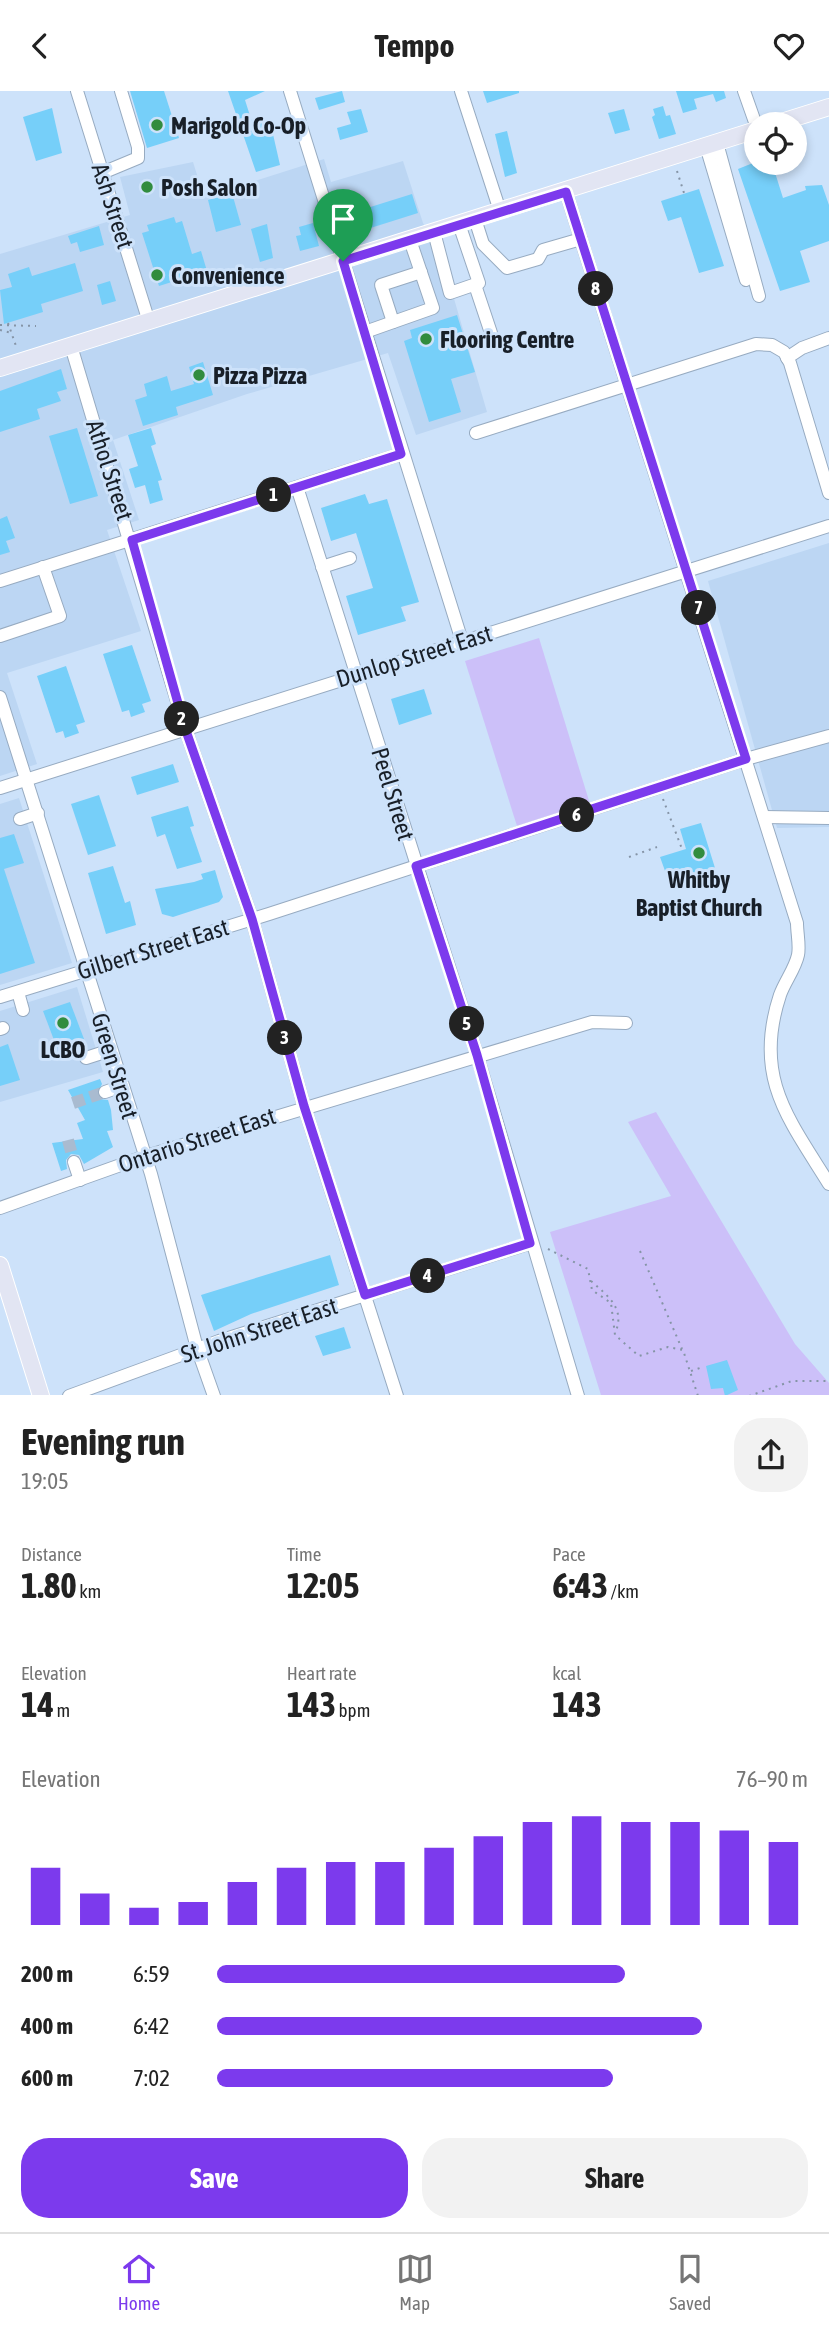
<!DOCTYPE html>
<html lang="en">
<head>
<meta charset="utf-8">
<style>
	:root { --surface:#fff; --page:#f2f2f2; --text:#222; --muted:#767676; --line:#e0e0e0; --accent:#7c3aed }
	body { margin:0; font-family:"Asap Condensed",sans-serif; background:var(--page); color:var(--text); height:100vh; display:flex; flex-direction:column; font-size:26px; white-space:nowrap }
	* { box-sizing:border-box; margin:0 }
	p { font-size:23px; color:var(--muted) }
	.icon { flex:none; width:38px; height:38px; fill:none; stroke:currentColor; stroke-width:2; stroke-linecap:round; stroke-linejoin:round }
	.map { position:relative; height:1304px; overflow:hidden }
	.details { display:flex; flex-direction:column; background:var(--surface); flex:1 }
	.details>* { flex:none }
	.controls { position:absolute; left:744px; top:21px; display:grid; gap:14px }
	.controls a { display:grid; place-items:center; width:63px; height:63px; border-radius:50%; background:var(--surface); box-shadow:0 4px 10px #0003; font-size:35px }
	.pin { position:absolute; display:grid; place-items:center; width:60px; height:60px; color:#fff; margin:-72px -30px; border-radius:50% 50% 50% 0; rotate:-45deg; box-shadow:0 0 7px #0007 }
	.pin .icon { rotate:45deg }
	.km { position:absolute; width:35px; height:35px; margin:-18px; border-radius:50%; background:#222; color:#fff; font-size:19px; line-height:35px; text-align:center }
	.round { display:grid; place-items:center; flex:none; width:74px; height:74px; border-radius:28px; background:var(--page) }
	.overview { display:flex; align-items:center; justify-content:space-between; height:119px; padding:0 21px }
	h1 { font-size:38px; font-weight:700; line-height:52px }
	.stats { display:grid; grid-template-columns:repeat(3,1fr); gap:10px; height:119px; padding:7px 21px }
	.stats div { display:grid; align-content:center }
	.stats b { font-size:35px; font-weight:700 }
	.stats small { font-size:19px; font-weight:400 }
	.stats p { font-size:19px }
	.chart { height:196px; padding:14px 21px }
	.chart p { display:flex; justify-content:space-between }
	.chart svg { width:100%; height:126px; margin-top:7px; stroke:var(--accent); stroke-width:6 }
	.primary-button { display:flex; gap:14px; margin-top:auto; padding:14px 21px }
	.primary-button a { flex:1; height:80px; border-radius:28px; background:var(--accent); color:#fff; font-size:28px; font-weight:700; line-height:80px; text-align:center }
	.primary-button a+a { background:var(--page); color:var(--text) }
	ul { padding:0 21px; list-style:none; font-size:23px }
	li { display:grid; grid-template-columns:112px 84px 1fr; align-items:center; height:52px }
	li i { height:18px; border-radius:9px; background:var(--accent) }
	header { display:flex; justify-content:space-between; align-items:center; height:91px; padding:0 21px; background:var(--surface); font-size:32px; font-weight:700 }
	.tabs { display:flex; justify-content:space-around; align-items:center; height:98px; border-top:2px solid var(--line); background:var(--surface); font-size:19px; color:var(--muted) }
	.tabs a { display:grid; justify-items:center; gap:4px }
	.tabs .current { color:var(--accent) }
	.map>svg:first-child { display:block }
</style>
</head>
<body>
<header><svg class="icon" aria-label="back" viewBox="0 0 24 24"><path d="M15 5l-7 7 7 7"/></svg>Tempo<svg class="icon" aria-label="heart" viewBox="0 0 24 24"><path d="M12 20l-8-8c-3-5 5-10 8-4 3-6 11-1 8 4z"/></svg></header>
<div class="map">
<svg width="829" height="1305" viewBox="0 0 829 1305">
	<rect width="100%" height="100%" fill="#cde2fa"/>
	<g fill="#bcd6f3">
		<polygon points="324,68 331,91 403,70 423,132 441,163 487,321 416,344 388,262 247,303 113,349 139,429 107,439 141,540 7,582 37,673 0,685 0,163 130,124 120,86 193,71 204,106"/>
		<polygon points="829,452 829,736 777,737 708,490"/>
		<polygon points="19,707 72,872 0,894 0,713"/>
		<polygon points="77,896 103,981 0,1011 0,920"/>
	</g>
	<g fill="#ccc0f9">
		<polygon points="539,547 590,713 517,735 465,570"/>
		<polygon points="656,1021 795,1253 829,1292 829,1304 601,1304 550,1141 671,1105 628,1031"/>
	</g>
	<g fill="#76cff9">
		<polygon points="130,0 164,0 179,47 147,57"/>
		<polygon points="228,0 265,0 245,9 252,31 263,27 264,32 270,30 280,74 256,81"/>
		<polygon points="342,0 345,11 319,19 315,7"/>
		<polygon points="483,0 519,0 519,2 487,12"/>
		<polygon points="676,0 724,0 726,7 716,11 713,3 694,8 697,18 683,22"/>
		<polygon points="663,15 666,25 670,24 676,43 659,48 652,26 655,24 653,18"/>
		<polygon points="52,17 62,62 36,70 23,26"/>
		<polygon points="361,18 368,41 340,49 337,37 351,33 347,21"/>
		<polygon points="624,18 630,39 615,43 608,22"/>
		<polygon points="507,40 517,82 505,86 495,43"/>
		<polygon points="753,72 772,72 783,107 806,99 805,95 822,94 829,114 829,150 800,160 810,191 780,200 738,78"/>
		<polygon points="699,98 724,175 699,182 681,126 668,130 661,110"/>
		<polygon points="232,102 241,134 216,141 208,109"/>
		<polygon points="412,103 418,122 361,140 359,133 352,136 348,123"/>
		<polygon points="174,126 176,132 182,130 192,163 201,160 207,180 159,195 142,142 149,140 147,134"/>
		<polygon points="313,132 319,155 300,160 296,145 301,144 299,136"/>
		<polygon points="267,133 273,167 260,171 251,138"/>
		<polygon points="99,135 104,154 80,161 77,151 71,153 68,145"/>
		<polygon points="75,172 83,200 41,213 43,221 4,233 0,199 12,196 8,183 29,176 32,185"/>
		<polygon points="110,190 116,210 102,214 97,194"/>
		<polygon points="457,224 475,281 451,288 461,321 429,331 404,250 412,247 410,239"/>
		<polygon points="203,271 213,304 176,316 178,324 143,335 135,309 147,305 144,293 167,285 171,300 194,293 189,276"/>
		<polygon points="61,278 67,298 57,301 61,310 37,318 40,328 0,341 0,300"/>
		<polygon points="77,337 98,405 70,413 49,345"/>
		<polygon points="151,337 156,353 151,355 162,389 158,390 163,409 150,413 145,394 135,397 129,378 138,375 128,344"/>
		<polygon points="365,403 369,413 387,408 419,511 401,516 406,530 358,544 346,505 373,497 356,442 331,450 321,417"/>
		<polygon points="7,425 15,447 6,450 10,461 0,464 0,428"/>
		<polygon points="132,554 151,610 142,613 145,621 131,626 129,619 122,621 103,563"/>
		<polygon points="66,575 85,631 76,634 79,642 65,647 63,640 56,642 37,585"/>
		<polygon points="424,598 432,623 399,634 391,608"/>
		<polygon points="173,673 179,691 137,704 131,686"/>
		<polygon points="99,704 116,755 88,764 71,713"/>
		<polygon points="188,715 194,735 190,736 202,771 177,778 165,743 157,746 151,726"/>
		<polygon points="701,732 715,777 669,791 660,766 686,758 680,738"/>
		<polygon points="14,743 24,772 4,778 35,872 0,883 0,747"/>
		<polygon points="113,775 125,812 130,810 136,834 106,843 88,782"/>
		<polygon points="215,779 223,806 219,811 173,826 162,823 155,798 194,791 203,788 201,783"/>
		<polygon points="70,911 84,948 57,957 43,920"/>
		<polygon points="8,953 20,989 0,995 0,956"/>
		<polygon points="100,988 102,993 97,1003 100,1008 108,1009 111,1019 113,1039 107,1040 113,1056 84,1073 79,1064 71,1063 66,1069 67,1078 61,1080 52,1052 83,1048 77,1032 85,1029 68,999"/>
		<polygon points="330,1164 339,1194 251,1223 214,1240 201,1204"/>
		<polygon points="344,1236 351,1257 323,1265 315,1245"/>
		<polygon points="727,1269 738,1299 725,1305 723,1297 711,1298 706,1275"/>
	</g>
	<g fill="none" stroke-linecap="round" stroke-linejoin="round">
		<g stroke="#a9bbd0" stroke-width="12" stroke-dasharray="12 6" stroke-linecap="butt">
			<polyline points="73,1012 105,1001"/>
			<polyline points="68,1049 74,1071"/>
		</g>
		<g stroke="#97abc1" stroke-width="14">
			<g id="minor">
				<polyline points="77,0 149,231"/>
				<polyline points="290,0 462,550"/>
				<polyline points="461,0 500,120"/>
				<polyline points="744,0 756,34"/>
				<polyline points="717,52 759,205"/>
				<polyline points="706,55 746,189"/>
				<polyline points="102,82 138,67 138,56 121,0"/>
				<path d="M566 101 797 832C797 842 800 855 798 864 795 878 785 890 780 904 753 986 788 1027 829 1093"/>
				<polyline points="475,128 483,153 507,177 538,168 543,159 581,148"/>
				<polyline points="434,141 450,202 479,192 459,133"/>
				<polyline points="475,194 491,242"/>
				<polyline points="393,231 381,194 421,181"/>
				<polyline points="365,241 433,217 410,149"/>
				<polyline points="71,255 185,637 252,828 304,1015 397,1305"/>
				<polyline points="787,267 802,257 829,247"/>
				<polyline points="476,342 756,253 772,254 784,261 790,272 829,402"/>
				<polyline points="297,396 477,964 578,1305"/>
				<polyline points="322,476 350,467"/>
				<polyline points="0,490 401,363"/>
				<polyline points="0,545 60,525 43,476"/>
				<polyline points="0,606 151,1083 197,1257 214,1305"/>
				<polyline points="0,697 829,435"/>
				<polyline points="764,726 829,727"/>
				<polyline points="20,728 38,722"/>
				<polyline points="18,901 23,919"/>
				<polyline points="0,906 269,823 746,668 829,645"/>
				<polyline points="0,938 3,937"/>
				<polyline points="86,967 111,959"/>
				<polyline points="105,1001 122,995"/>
				<polyline points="74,1071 80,1089"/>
				<polyline points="0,1117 143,1066 592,931 626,932"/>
				<polyline points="69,1305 219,1250 531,1152"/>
			</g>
		</g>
		<g stroke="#fff" stroke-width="18">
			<g id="major">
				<polyline points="775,33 829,16"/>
				<polyline points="0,277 756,39"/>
				<polyline points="0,1174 41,1305"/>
			</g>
		</g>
		<g stroke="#8594a6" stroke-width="2" stroke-dasharray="2 5" stroke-linecap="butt">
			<polyline points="677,80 684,102"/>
			<polyline points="8,232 16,255"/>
			<polyline points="0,234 36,235"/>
			<polyline points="0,239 12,242"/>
			<polyline points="663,708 682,758"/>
			<polyline points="629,766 657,756"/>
			<polyline points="548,1158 588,1178 592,1199 611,1212 615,1244 639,1265 668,1256 683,1259 698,1305"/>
			<polyline points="640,1160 682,1258"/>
			<path d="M591 1190C608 1205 626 1218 615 1242"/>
			<polyline points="691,1280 703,1276"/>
			<polyline points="749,1305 792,1290 829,1290"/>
		</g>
		<use href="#minor" stroke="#fff" stroke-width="12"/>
		<use href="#major" stroke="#e2e5f3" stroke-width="16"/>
	</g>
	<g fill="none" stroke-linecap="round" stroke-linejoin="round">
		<g stroke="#fff" stroke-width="14">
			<polygon id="route" points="566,101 746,668 416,775 477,964 530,1152 365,1204 304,1015 252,828 185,637 132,449 401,363 343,170"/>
		</g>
		<use href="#route" stroke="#7c3aed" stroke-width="9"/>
	</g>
	<g fill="#318c3e" stroke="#cde2fa" stroke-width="2.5">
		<circle cx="157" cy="34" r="7"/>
		<circle cx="147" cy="96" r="7"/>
		<circle cx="157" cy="184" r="7"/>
		<circle cx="426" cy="248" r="7"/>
		<circle cx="199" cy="284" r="7"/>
		<circle cx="699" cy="762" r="7"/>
		<circle cx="63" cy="932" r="7"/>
	</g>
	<g text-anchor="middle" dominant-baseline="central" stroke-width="6" stroke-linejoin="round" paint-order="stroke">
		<g font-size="24" font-weight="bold" fill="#181f28" stroke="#cde2fa" text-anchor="start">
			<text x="171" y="34">Marigold Co-Op</text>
			<text x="161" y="96">Posh Salon</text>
			<text x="171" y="184">Convenience</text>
			<text x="440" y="248">Flooring Centre</text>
			<text x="213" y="284">Pizza Pizza</text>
			<text x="699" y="788" text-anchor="middle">Whitby<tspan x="699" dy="28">Baptist Church</tspan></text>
			<text x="63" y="958" text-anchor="middle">LCBO</text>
		</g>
		<g font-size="24" fill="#181f28" stroke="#cde2fa">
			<text transform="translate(113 115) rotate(72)">Ash Street</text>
			<text transform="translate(110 379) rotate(72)">Athol Street</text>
			<text transform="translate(414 565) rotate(-17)">Dunlop Street East</text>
			<text transform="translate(393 703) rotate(73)">Peel Street</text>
			<text transform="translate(153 858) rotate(-17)">Gilbert Street East</text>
			<text transform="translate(115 975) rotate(73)">Green Street</text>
			<text transform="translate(197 1049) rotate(-18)">Ontario Street East</text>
			<text transform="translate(259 1239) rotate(-18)">St. John Street East</text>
		</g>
	</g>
</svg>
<div class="controls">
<a><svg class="icon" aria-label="locate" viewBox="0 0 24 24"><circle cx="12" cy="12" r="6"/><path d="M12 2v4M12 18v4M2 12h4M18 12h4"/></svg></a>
</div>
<div class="pin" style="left:343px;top:170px;background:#1e9e55"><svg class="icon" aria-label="arrive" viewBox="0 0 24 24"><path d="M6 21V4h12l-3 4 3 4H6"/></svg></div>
<b class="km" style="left:274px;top:404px">1</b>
<b class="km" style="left:182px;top:628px">2</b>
<b class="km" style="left:285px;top:947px">3</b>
<b class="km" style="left:428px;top:1185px">4</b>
<b class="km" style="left:467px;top:933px">5</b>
<b class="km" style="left:577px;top:724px">6</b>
<b class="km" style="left:699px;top:517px">7</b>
<b class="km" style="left:596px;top:198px">8</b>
</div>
<section class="details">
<div class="overview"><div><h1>Evening run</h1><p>19:05</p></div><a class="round"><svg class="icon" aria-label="share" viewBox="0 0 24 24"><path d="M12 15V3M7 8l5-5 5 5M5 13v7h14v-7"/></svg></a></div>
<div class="stats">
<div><p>Distance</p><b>1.80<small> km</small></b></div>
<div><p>Time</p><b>12:05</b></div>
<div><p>Pace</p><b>6:43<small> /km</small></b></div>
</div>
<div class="stats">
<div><p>Elevation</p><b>14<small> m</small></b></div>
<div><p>Heart rate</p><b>143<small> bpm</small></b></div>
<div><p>kcal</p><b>143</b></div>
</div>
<div class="chart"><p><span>Elevation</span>76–90 m</p>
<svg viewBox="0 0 160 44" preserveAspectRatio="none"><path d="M5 44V24M15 44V33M25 44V38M35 44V36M45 44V29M55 44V24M65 44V22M75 44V22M85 44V17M95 44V13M105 44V8M115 44V6M125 44V8M135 44V8M145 44V11M155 44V15"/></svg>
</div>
<ul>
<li><b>200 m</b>6:59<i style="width:69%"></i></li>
<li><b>400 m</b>6:42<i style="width:82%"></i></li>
<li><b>600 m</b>7:02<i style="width:67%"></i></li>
</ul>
<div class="primary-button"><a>Save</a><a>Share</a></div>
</section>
<nav class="tabs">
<a class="current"><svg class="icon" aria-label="home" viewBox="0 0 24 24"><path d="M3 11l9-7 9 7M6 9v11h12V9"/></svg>Home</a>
<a><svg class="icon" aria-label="map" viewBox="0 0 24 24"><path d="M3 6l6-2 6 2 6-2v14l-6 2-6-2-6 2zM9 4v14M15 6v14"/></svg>Map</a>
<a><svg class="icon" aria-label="saved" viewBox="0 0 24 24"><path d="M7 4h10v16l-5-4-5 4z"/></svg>Saved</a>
</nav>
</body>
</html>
